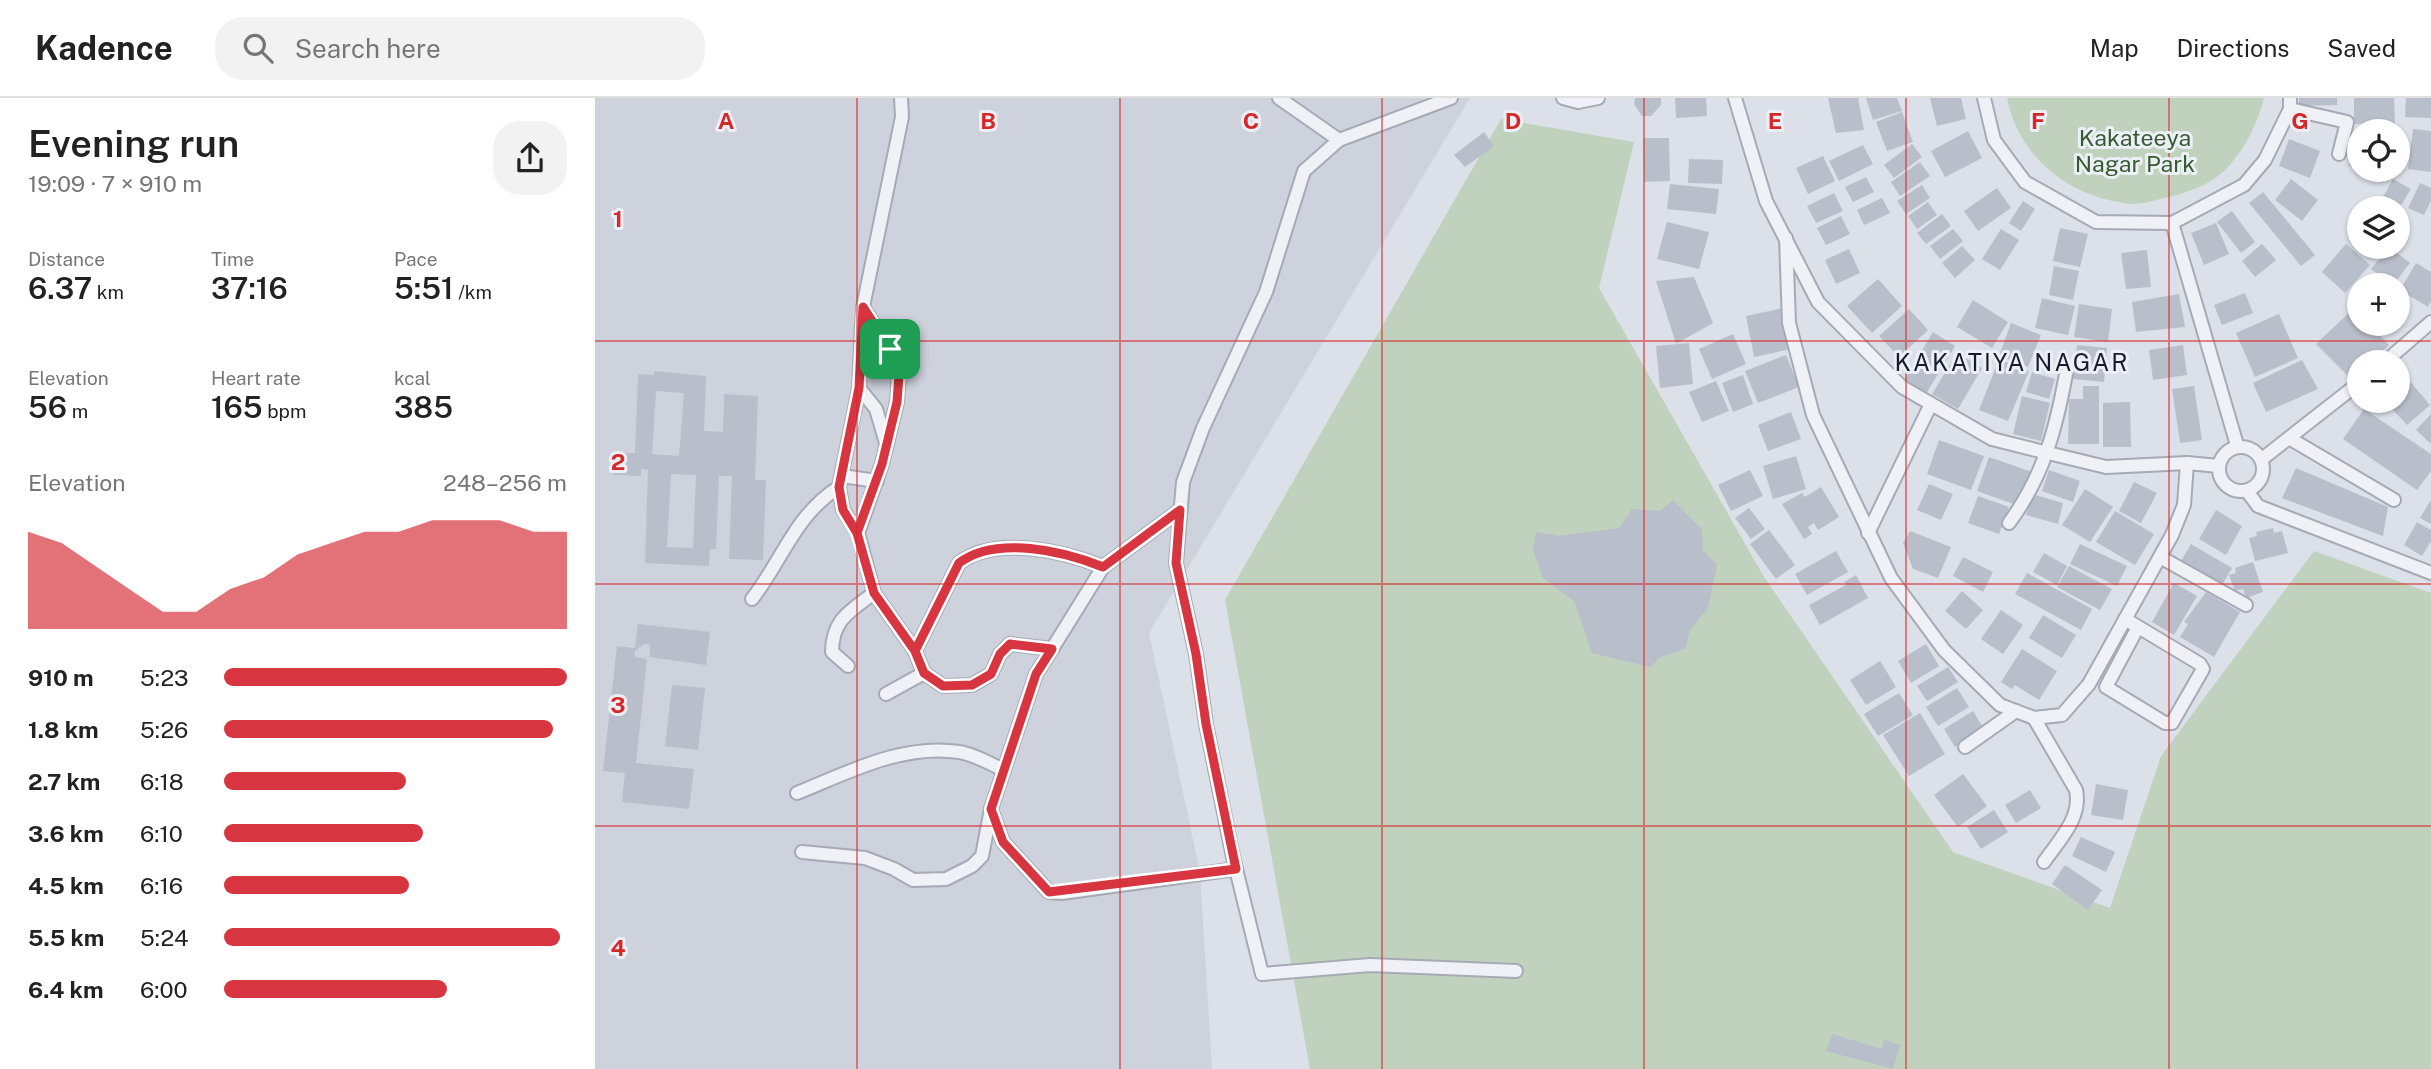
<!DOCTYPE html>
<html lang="en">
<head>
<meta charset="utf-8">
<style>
	:root { --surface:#fff; --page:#f2f2f2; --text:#222; --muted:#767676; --line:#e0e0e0; --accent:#d73640 }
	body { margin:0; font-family:"Public Sans",sans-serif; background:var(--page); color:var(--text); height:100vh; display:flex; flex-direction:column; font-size:26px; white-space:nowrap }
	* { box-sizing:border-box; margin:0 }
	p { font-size:23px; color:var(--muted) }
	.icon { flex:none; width:38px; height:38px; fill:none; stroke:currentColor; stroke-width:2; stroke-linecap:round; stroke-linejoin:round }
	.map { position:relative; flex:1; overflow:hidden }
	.sheet { display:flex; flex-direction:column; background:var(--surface); width:595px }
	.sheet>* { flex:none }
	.fabs { position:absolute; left:1752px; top:21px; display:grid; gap:14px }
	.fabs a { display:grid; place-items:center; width:63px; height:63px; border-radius:50%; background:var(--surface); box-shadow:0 2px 5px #0004; font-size:35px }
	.pin { position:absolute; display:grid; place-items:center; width:60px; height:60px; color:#fff; margin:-30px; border-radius:14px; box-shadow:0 4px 10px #0006 }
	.round { display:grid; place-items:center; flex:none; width:74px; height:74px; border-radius:28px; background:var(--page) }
	.overview { display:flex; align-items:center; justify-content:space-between; height:119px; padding:0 28px }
	h1 { font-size:38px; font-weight:600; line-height:52px }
	.figures { display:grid; grid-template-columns:repeat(3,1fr); gap:10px; height:119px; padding:7px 28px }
	.figures div { display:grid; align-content:center }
	.figures b { font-size:30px; font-weight:600 }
	.figures small { font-size:19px; font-weight:400 }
	.figures p { font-size:19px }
	.chart { height:196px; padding:14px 28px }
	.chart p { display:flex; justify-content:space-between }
	.chart svg { width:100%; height:126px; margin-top:7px; fill:var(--accent); opacity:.7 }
	ul { padding:0 28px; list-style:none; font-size:23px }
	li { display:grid; grid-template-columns:112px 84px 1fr; align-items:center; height:52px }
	li i { height:18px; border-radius:9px; background:var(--accent) }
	header { display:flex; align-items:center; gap:42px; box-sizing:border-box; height:98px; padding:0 35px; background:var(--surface); border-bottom:2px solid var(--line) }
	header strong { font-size:33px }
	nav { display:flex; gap:38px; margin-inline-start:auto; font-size:24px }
	.search { width:490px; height:63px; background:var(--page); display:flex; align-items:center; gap:18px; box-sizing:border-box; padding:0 24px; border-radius:28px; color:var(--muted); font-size:26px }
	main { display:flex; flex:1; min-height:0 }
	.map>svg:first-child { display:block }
</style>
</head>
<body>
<header>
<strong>Kadence</strong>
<div class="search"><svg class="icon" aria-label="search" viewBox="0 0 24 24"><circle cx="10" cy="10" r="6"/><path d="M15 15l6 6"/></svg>Search here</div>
<nav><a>Map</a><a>Directions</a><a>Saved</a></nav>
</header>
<main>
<section class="sheet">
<div class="overview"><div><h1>Evening run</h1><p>19:09 · 7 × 910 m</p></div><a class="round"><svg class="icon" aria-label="share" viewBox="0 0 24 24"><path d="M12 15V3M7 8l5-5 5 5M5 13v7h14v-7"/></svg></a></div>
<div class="figures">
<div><p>Distance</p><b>6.37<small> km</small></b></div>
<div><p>Time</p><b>37:16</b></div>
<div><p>Pace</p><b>5:51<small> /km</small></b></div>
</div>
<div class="figures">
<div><p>Elevation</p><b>56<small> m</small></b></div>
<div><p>Heart rate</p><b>165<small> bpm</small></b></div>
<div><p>kcal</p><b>385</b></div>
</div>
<div class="chart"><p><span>Elevation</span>248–256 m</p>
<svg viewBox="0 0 160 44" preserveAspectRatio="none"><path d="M0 44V10L10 14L20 22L30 30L40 38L50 38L60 30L70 26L80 18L90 14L100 10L110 10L120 6L130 6L140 6L150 10L160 10V44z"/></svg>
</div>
<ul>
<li><b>910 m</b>5:23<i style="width:100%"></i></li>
<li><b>1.8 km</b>5:26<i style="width:96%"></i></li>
<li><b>2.7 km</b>6:18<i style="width:53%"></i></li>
<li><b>3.6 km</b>6:10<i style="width:58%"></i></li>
<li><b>4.5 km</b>6:16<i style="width:54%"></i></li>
<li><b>5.5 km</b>5:24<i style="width:98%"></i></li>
<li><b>6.4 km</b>6:00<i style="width:65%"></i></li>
</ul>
</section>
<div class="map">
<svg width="1836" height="971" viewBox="0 0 1836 971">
	<rect width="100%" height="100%" fill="#dce0e8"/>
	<polygon fill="#ced2dd" points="0,0 875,0 554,535 605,774 617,971 0,971"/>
	<g fill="#c0d2bd">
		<path d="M1412 0H1669C1662 26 1651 50 1632 70 1616 87 1591 95 1570 100 1560 102 1548 106 1538 106 1477 101 1424 61 1412 0Z"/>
		<polygon points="906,21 1039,44 1004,190 1169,479 1358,754 1515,810 1566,658 1719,453 1836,495 1836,971 715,971 630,502"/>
	</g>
	<g fill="#b9becb" fill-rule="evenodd">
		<polygon points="1040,0 1066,0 1066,7 1056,18 1047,18 1039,6"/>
		<polygon points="1080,0 1111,0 1112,18 1081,20"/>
		<polygon points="1233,0 1263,0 1269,32 1241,35"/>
		<polygon points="1271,0 1302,0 1307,13 1278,22"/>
		<polygon points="1335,0 1366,0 1371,21 1342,28"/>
		<polygon points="1704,0 1742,0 1742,7 1704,8"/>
		<polygon points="1759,0 1799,0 1800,25 1759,26"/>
		<polygon points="1811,0 1836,0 1836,20 1810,19"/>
		<polygon points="1307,14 1318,44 1292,53 1281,24"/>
		<polygon points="1818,31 1836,33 1836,74 1813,71"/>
		<polygon points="1373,33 1387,60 1350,79 1336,53"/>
		<polygon points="889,34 899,48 870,69 859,57"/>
		<polygon points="1048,40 1074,40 1075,83 1049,84"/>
		<polygon points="1764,40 1764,71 1754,68"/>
		<polygon points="1694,41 1725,53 1715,80 1684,68"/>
		<polygon points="1317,46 1327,59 1299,80 1289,67"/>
		<polygon points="1268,47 1278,66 1244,83 1234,63"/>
		<polygon points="1228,58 1240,83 1213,96 1201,70"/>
		<polygon points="1094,61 1128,62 1127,86 1093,85"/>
		<polygon points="1325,64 1335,78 1305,98 1296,84"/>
		<polygon points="1271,79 1279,94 1258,104 1250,89"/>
		<polygon points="1696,81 1723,102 1707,123 1680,102"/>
		<polygon points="1798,81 1816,91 1804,111 1787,101"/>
		<polygon points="1825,85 1836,90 1836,103 1829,117 1813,110"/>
		<polygon points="1075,86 1124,91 1121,116 1072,111"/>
		<polygon points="1327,87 1335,100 1311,116 1302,103"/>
		<polygon points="1402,90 1416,110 1383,133 1369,113"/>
		<polygon points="1668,94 1720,157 1706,168 1654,105"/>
		<polygon points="1239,95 1248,113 1221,125 1212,108"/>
		<polygon points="1287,100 1295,115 1269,127 1262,112"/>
		<polygon points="1428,103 1440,111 1426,133 1414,125"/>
		<polygon points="1333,104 1342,117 1322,131 1313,118"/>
		<polygon points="1637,113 1660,144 1646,155 1622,124"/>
		<polygon points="1347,116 1356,128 1331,146 1322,135"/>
		<polygon points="1246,118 1255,136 1231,147 1222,130"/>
		<polygon points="1072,124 1114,134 1104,171 1062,161"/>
		<polygon points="1621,125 1634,156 1609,167 1596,135"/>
		<polygon points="1465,130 1493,136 1485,169 1458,163"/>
		<polygon points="1358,131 1368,143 1345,161 1335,148"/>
		<polygon points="1406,131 1424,142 1405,172 1387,161"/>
		<polygon points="1667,146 1681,162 1660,179 1647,163"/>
		<polygon points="1751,146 1775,167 1750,195 1727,174"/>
		<polygon points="1367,148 1380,162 1360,180 1347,165"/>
		<polygon points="1794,149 1815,165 1798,187 1776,171"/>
		<polygon points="1254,151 1265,175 1241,186 1230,162"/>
		<polygon points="1552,152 1556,189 1531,191 1526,155"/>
		<polygon points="1821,165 1836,174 1836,203 1833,209 1805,192"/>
		<polygon points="1459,168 1484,173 1478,202 1454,197"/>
		<polygon points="1099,179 1118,225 1081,246 1061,183"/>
		<polygon points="1283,181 1307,208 1277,235 1252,208"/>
		<polygon points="1650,195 1658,215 1627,227 1619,207"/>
		<polygon points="1584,196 1590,229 1541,234 1537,204"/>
		<polygon points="1447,200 1480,208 1473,237 1440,230"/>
		<polygon points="1378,202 1413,224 1397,250 1362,229"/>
		<polygon points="1484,206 1517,211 1513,244 1479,239"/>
		<polygon points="1188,210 1196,251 1159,259 1151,218"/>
		<polygon points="1759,210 1764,215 1764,226 1774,226 1794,247 1776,264 1764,264 1764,276 1757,282 1721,246"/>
		<polygon points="1314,211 1333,232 1304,259 1284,238"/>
		<polygon points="1684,216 1703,260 1660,279 1641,235"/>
		<polygon points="1416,225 1446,237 1433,269 1404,258"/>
		<polygon points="1338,234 1360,248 1331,296 1309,282"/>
		<polygon points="1138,236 1151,266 1117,281 1104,251"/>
		<polygon points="1094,245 1098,286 1065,290 1061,248"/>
		<polygon points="1482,247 1512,250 1509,284 1478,281"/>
		<polygon points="1588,247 1592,277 1558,282 1554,252"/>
		<polygon points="1362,255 1387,270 1363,311 1337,296"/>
		<polygon points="1191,257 1204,289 1163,305 1150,273"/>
		<polygon points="1404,261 1434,273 1413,323 1384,312"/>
		<polygon points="1707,262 1723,291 1671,314 1658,285"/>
		<path d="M59 273 111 278 109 333 128 334 129 296 163 298 160 382H171L168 462 134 461 137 378H124L121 451H115L114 468 50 465 53 372 46 371V378L18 377 19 355H40L43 276 59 277ZM61 293 89 295 84 358 57 356ZM76 376 101 377 98 450 72 449Z"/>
		<polygon points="1806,273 1835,307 1812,327 1790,303 1802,303 1802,276"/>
		<polygon points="1437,274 1460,281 1454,301 1431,294"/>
		<polygon points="1148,277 1158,306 1138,314 1127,285"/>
		<polygon points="1121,283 1134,313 1107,324 1094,294"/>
		<polygon points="1488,288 1504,288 1504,346 1473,346 1474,301 1488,301"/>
		<polygon points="1599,288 1607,342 1585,345 1577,291"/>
		<polygon points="1427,298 1455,305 1446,343 1418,336"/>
		<polygon points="1535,304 1536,349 1508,349 1508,305"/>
		<polygon points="1769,311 1836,356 1836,373 1822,392 1748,341"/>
		<polygon points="1196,314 1206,341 1173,353 1163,327"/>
		<polygon points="1836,316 1836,346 1821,332"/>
		<polygon points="1344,342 1389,358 1376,392 1332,376"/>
		<polygon points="1201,358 1211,391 1178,401 1168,368"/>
		<polygon points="1394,359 1437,374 1424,408 1382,393"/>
		<polygon points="1701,370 1793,409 1788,438 1687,400"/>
		<polygon points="1155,372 1168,398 1136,413 1123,387"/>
		<polygon points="1454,372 1485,383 1478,404 1447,393"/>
		<polygon points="1539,384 1562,395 1546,425 1524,413"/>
		<polygon points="1334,386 1358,396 1346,422 1322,412"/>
		<polygon points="1226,389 1244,419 1223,432 1219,425 1213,429 1217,436 1209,441 1187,406 1207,395 1210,399"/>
		<polygon points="1490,391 1518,409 1495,444 1467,427"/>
		<polygon points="1437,396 1468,405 1463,426 1431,417"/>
		<polygon points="1383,398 1414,409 1404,436 1373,425"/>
		<polygon points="1078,402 1107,432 1108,452 1122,467 1113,510 1095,532 1090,551 1066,559 1055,569 997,555 979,503 948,480 938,452 941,434 964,438 1024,430 1037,411 1065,413"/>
		<polygon points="1836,402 1836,426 1825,420"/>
		<polygon points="1154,410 1170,431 1156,441 1140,420"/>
		<polygon points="1621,412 1647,428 1631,457 1604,441"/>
		<polygon points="1520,413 1559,436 1540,467 1501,444"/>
		<polygon points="1822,424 1836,432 1836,443 1827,458 1809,447"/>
		<polygon points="1678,430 1679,435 1687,433 1693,455 1660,463 1654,440 1662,438 1661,434"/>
		<polygon points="1174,432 1200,467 1181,481 1155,446"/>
		<polygon points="1315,433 1356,449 1343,480 1318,471 1308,445"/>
		<polygon points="1485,446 1532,468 1522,488 1475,466"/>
		<polygon points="1596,446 1637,470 1627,487 1586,463"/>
		<polygon points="1241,453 1253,474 1212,497 1200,476"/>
		<polygon points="1449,455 1472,468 1462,487 1438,474"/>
		<polygon points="1368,459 1398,474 1388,494 1358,478"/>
		<polygon points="1658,464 1668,494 1651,500 1648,491 1640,493 1634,477 1641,475 1640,470"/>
		<polygon points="1474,468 1517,491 1505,512 1462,489"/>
		<polygon points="1432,475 1497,511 1486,532 1420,496"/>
		<polygon points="1261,477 1273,500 1225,527 1214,507 1251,487 1249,484"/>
		<polygon points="1579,485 1602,498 1579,537 1557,524"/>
		<polygon points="1367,493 1388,512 1371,531 1350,513"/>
		<polygon points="1611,494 1645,514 1619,559 1585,539 1593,526 1589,524"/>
		<polygon points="1406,512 1428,527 1408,556 1386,541"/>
		<polygon points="1448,517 1481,537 1467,560 1434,540"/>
		<polygon points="43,526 115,534 111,567 55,559 55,547 49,546 40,553 40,559 52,561 41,665 99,671 94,711 27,704 30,675 8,673 22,548 40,550"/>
		<polygon points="1331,546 1344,568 1316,585 1303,563"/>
		<polygon points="1427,551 1462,573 1444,602 1420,587 1417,591 1406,584"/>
		<polygon points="1285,563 1301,589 1271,607 1255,582"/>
		<polygon points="1353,569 1363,584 1332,603 1322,588"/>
		<polygon points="77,587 110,590 103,652 70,648"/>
		<polygon points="1362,590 1374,609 1343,628 1331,609"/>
		<polygon points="1304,595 1318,617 1283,638 1269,616"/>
		<polygon points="1378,613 1389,631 1360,649 1349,631"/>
		<polygon points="1325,615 1350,656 1314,678 1288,637"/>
		<polygon points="1368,676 1392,708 1363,729 1339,697"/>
		<polygon points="1501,686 1533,692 1528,722 1496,717"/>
		<polygon points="1435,692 1446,710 1421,725 1410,707"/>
		<polygon points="1399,712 1413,734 1386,751 1372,729"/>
		<polygon points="1486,739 1520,754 1511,774 1477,758"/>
		<polygon points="1470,767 1507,792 1493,812 1457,786"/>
		<polygon points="1237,936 1287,951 1289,942 1305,947 1298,971 1231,953"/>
	</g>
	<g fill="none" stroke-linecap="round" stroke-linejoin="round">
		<g stroke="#a5aab5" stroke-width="16">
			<g id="street">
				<polyline points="684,0 744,42"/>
				<polyline points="856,0 744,42 709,73 671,194 608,330 588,384 581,465 601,556 611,626 638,759 667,876 775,867 921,873"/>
				<polyline points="968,0 983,4 1003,0"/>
				<polyline points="1140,0 1171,103 1223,204 1307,289 1397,341 1453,355 1511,369 1592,365 1624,368"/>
				<polyline points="1389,0 1399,42 1430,84 1501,124 1577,125 1649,87 1670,62 1695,11 1695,0"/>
				<polyline points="1695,11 1752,24 1744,56"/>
				<polyline points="1577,125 1642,347"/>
				<polyline points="1191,140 1194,225 1218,317 1296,480 1349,552 1405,607 1439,620 1467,617 1494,586 1577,437 1589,407 1592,365"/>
				<polyline points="1790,264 1836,224"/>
				<polyline points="264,290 281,311 291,345"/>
				<polyline points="1694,340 1799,402"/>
				<circle cx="1646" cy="371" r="22"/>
				<polyline points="1667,361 1764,285"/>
				<polyline points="247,378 282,383"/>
				<polyline points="244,389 248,412 263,435"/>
				<polyline points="1652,393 1663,408 1836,475"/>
				<path d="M1414 425C1448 379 1461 331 1471 276"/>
				<polyline points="1273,435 1336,306"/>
				<polyline points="1565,459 1651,507"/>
				<path d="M157 501C188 461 200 417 244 389L264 290 268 209 307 19 306 0"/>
				<polyline points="1530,521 1605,566 1608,571 1577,625 1570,625 1511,589 1543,529"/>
				<polyline points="457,551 508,469"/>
				<path d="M320 553 364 465C400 437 469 453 508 469L585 412"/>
				<path d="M253 568 237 554C237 522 255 513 279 495"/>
				<polyline points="291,596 329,575"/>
				<path d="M1439 620 1481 692C1487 720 1464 742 1449 764"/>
				<polyline points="1370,649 1421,613"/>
				<path d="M202 695C252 675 308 645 364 654 379 656 395 666 409 672"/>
				<polyline points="396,711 408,744 454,794 467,795 641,771"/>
				<polyline points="207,754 270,760 299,771 318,782 351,781 377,768 387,758 396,711 441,576 457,551 415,546 405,556 396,576 377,587 348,588 329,575 320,553 279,495 263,435 287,366 302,304 304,277 295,251 268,209"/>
			</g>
		</g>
		<use href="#street" stroke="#eff1f6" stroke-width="12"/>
	</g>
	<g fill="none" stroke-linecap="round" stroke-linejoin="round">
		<g stroke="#fff" stroke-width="14">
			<path id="route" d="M295 251 304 277 302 304 287 366 262 435 279 495 320 553 329 575 348 588 377 587 396 576 405 556 415 546 457 551 441 576 396 711 408 744 454 794 641 771 611 626 601 556 581 465 585 412 508 469C469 453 401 437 364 465L320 553 279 495 262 435 248 412 244 389 264 290 268 209 295 251"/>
		</g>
		<use href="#route" stroke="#d73640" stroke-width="9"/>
	</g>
	<path fill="none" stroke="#d62828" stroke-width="2" stroke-opacity="0.55" d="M262 0V971M525 0V971M787 0V971M1049 0V971M1311 0V971M1574 0V971M0 243H1836M0 486H1836M0 728H1836"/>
	<g text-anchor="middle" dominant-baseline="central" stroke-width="6" stroke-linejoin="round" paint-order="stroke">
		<g font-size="23" fill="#355c31" stroke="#eceff5">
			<text x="1540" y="39">Kakateeya<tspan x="1540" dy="26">Nagar Park</tspan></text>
		</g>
		<g font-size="24" letter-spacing="2" fill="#171d2f" stroke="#eceff5">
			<text x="1417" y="264">KAKATIYA NAGAR</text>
		</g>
	</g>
	<g font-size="23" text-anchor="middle" font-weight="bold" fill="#d62828" stroke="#eceff5" stroke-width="6" stroke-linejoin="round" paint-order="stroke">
		<text x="131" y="31">A</text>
		<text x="393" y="31">B</text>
		<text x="656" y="31">C</text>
		<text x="918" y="31">D</text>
		<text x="1180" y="31">E</text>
		<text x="1443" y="31">F</text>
		<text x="1705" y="31">G</text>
		<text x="23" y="129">1</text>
		<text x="23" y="372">2</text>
		<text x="23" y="615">3</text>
		<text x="23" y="858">4</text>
	</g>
</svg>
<div class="fabs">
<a><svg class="icon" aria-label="locate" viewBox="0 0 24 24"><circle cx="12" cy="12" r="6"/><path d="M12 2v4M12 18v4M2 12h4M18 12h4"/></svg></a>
<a><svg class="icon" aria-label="layers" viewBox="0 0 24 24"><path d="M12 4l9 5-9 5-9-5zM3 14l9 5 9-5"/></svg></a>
<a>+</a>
<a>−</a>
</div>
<div class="pin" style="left:295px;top:251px;background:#1e9e55"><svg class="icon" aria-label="arrive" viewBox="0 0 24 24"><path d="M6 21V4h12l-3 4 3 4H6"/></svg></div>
</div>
</main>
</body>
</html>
